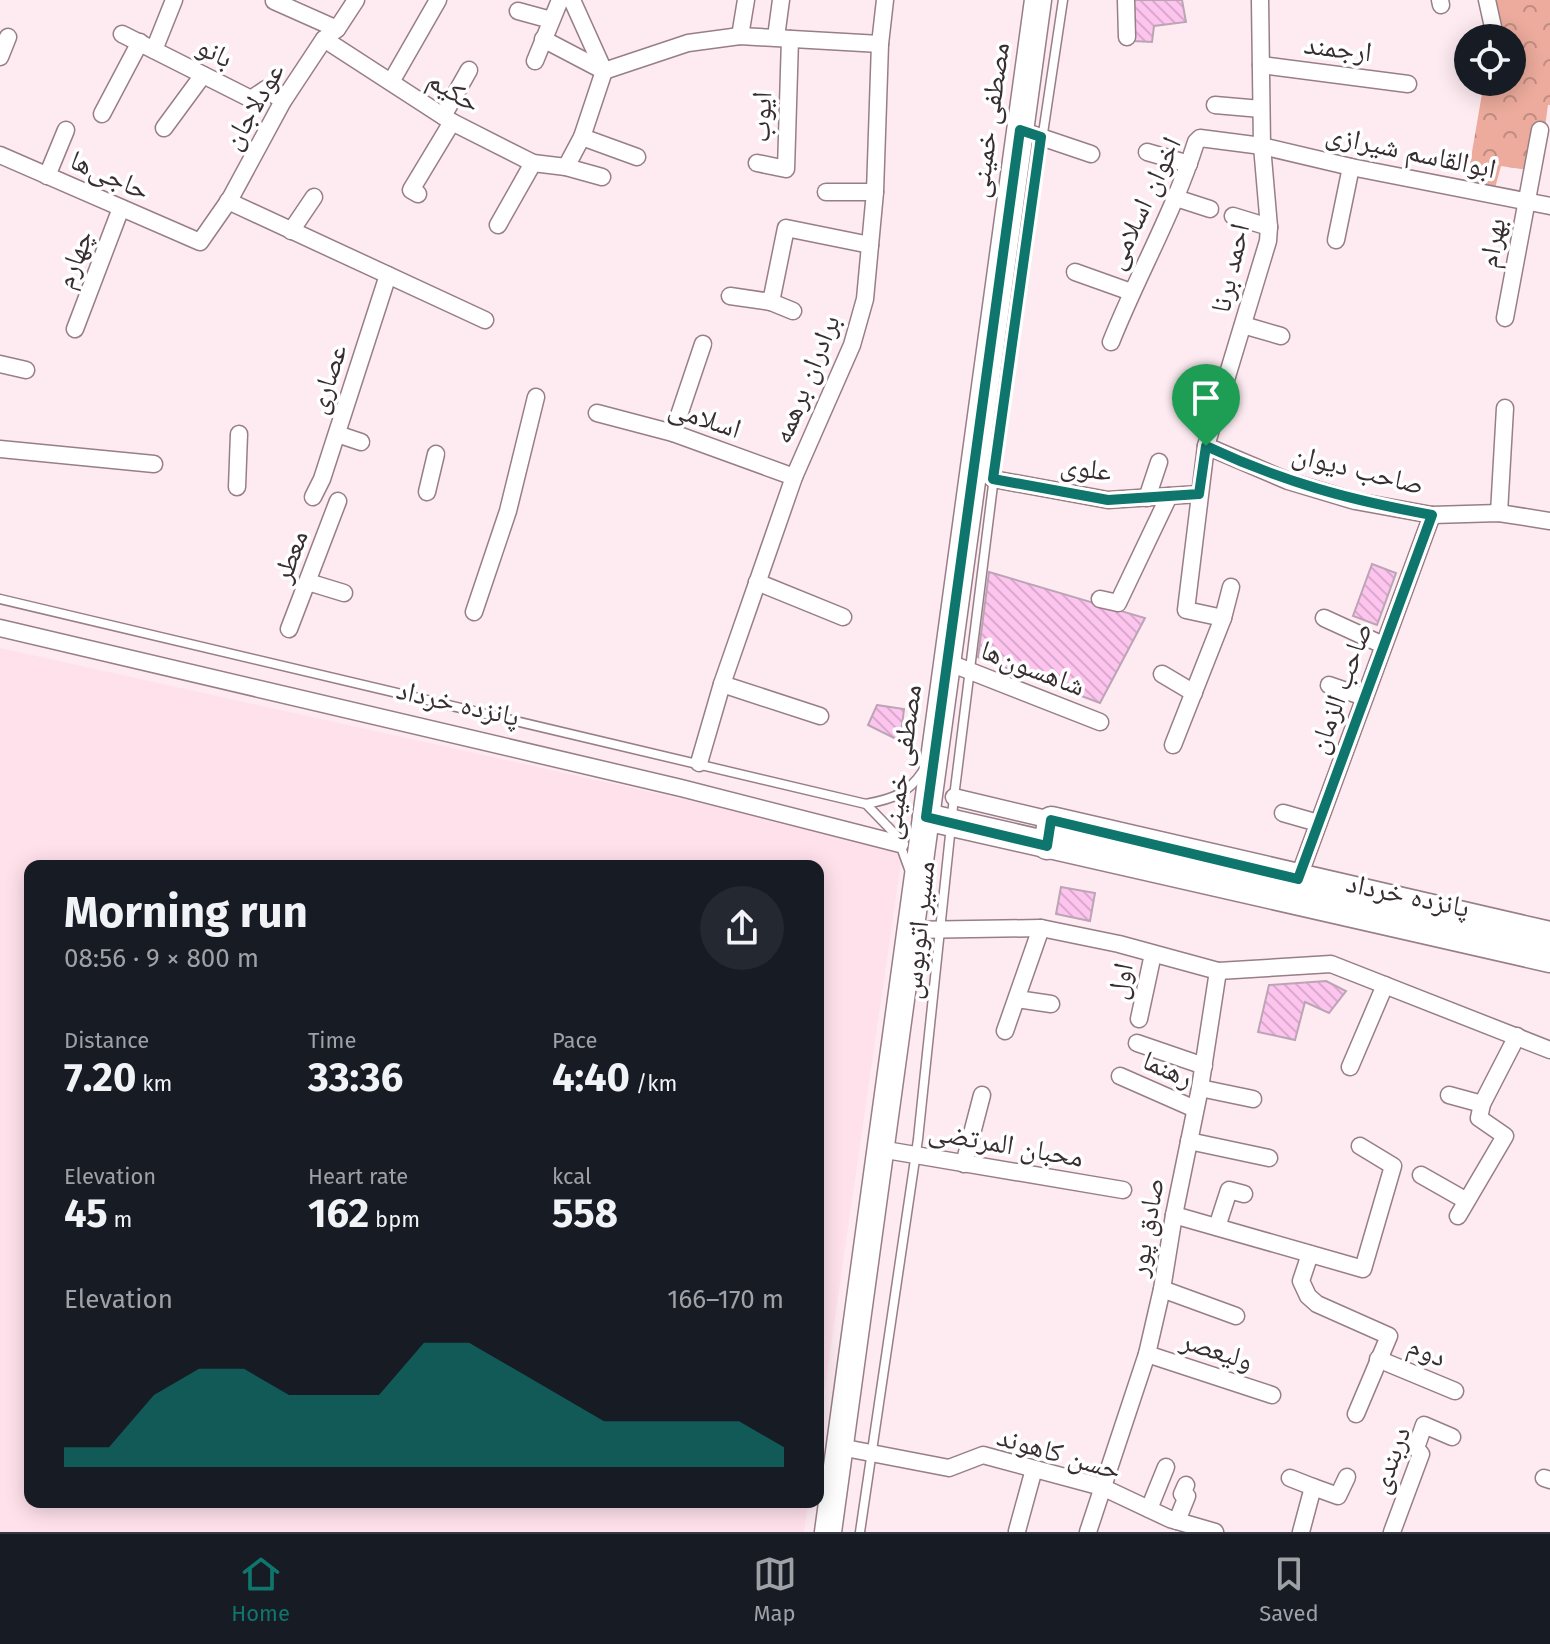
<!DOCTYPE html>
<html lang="en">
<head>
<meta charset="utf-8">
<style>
	:root { --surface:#171b24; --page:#242831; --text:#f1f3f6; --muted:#9ea1a6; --line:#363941; --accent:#0f766e }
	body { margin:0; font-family:"Fira Sans","Noto Naskh Arabic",sans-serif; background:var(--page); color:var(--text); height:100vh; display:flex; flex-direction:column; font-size:30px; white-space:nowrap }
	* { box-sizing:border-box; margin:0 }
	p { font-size:26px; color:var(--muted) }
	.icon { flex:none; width:44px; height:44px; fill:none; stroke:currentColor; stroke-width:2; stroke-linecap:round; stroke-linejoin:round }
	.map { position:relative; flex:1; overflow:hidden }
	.sheet { position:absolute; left:24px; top:860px; width:800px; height:648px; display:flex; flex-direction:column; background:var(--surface); border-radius:16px; box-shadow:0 4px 20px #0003 }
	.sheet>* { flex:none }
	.tools { position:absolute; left:1454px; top:24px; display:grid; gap:16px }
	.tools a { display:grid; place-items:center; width:72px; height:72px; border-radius:50%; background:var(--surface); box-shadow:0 4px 20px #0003; font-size:40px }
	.pin { position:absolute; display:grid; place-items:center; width:68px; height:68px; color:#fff; margin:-82px -34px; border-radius:50% 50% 50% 0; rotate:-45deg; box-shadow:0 0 8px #0007 }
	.pin .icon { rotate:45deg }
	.round { display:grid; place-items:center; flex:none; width:84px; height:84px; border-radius:42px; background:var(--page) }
	.head { display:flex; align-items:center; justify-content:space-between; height:136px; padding:0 40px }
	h1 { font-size:44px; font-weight:700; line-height:60px }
	.figures { display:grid; grid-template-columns:repeat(3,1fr); gap:12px; height:136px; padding:8px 40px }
	.figures div { display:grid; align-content:center }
	.figures b { font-size:40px; font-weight:700 }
	.figures small { font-size:22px; font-weight:400 }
	.figures p { font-size:22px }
	.chart { height:224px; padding:16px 40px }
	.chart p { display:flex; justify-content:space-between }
	.chart svg { width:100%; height:144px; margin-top:8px; fill:var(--accent); opacity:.7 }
	.tab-bar { display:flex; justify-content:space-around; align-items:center; height:112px; border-top:2px solid var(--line); background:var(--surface); font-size:22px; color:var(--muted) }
	.tab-bar a { display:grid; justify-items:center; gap:4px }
	.tab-bar .active { color:var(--accent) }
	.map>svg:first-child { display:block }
</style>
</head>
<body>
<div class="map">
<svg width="1550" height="1532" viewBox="0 0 1550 1532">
	<defs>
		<pattern id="park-crowns" width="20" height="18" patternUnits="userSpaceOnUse" patternTransform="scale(2)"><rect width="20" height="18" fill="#ecab9c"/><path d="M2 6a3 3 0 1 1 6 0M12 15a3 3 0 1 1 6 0" fill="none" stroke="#c08c80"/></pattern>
		<pattern id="building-back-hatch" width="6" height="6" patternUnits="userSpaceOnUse" patternTransform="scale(2)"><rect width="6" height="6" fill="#fdc4ee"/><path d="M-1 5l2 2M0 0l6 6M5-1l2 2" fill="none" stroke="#daa9cd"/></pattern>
	</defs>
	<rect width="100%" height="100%" fill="#fdebf1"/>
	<polygon fill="#ffe1eb" points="0,648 903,848 818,1435 818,866 30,866 30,1502 808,1502 804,1532 0,1532"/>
	<polygon fill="url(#park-crowns)" points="1489,0 1550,0 1550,105 1548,105 1545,127 1527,170 1501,166 1495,188 1467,181 1484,82 1512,82 1512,38 1473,38 1472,35 1497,30"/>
	<g fill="url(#building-back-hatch)" stroke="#bba5b5" stroke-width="2">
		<polygon points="1132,0 1182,0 1186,22 1154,26 1152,42 1133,41"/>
		<polygon points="1372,564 1396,573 1377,625 1353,616"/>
		<polygon points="989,572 1145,618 1100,703 978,657"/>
		<polygon points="877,705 904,709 900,741 868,725"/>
		<polygon points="1061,887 1095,893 1090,921 1056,914"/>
		<polygon points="1326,981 1346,991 1329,1013 1305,1002 1295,1040 1258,1032 1269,985"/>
	</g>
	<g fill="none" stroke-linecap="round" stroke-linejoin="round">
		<g stroke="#987e87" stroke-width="11">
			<g id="lane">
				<path d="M0 599 866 804C892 799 908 794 923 771"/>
				<polyline points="866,804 897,836 909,869"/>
				<polyline points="860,1532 918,1139 954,797 1007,373 1063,0"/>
			</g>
		</g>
		<g stroke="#987e87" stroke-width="19">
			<g id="street">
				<polyline points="572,0 604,71"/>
				<polyline points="1126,0 1127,37"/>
				<polyline points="1440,0 1441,5"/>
				<polyline points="1487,0 1493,27"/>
				<polyline points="274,1 337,29"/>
				<polyline points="518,11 551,20"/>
				<polyline points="122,34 251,99 266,89 283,101"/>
				<polyline points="740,36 746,0"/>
				<polyline points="776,37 781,0"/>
				<polyline points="324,39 452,122 533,163 566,167 602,177"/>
				<polyline points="543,39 604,71"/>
				<polyline points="154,50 174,0"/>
				<polyline points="0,57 8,37"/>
				<polyline points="535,61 560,0"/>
				<polyline points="1261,65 1408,84"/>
				<polyline points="604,71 688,43 740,36 880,44"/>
				<polyline points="391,82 438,0"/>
				<polyline points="1215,105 1261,109"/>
				<polyline points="102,114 140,42"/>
				<polyline points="443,116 469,70"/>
				<polyline points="164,128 203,75"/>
				<polyline points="1020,130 1091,154"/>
				<polyline points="582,137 637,157"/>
				<polyline points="1147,152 1189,164"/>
				<polyline points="0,155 200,242 230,199 283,101 324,39 337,29 356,0"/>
				<polyline points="757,163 786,169 790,39"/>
				<polyline points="566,167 582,137 604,71"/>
				<polyline points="47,176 66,130"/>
				<polyline points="826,192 875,192"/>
				<polyline points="418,194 411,190 452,122"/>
				<polyline points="1176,198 1210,209"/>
				<polyline points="228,201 485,320"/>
				<polyline points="1233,216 1269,227"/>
				<polyline points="498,225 533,163"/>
				<polyline points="291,231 314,197"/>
				<polyline points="1336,240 1351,167"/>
				<polyline points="1075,272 1131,292"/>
				<polyline points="730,296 771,302 786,228 870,245"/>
				<polyline points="771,302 793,311"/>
				<polyline points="1505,318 1540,130"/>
				<polyline points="1243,325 1281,336"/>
				<polyline points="75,329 121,208"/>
				<path d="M1111 342C1138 274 1174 212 1196 142L1200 138 1262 146 1351 167 1550 206"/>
				<polyline points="0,364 26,370"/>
				<polyline points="597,413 673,433 794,477"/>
				<polyline points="673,433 703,344"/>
				<polyline points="337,434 361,442"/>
				<polyline points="1206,446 1288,481 1355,501 1432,515 1499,513 1550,521"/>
				<polyline points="0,449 154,464"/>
				<polyline points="974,462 993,479 1108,500 1199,494"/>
				<polyline points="237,487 239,434"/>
				<polyline points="427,492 436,454"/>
				<polyline points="313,497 322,479 388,275"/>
				<polyline points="1147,498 1159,462"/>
				<polyline points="1499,513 1505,408"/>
				<polyline points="308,582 344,593"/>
				<polyline points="757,582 843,617"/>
				<polyline points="1100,599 1118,603 1169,496"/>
				<polyline points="474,612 508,511 536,397"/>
				<polyline points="1223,618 1186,610 1206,446 1268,241 1269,227 1262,146 1260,0"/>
				<polyline points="1324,618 1383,645"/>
				<polyline points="0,628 681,788 900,844"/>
				<polyline points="289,629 338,501"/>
				<polyline points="947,662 1100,722"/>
				<polyline points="1162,674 1194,693"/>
				<polyline points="722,684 820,716"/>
				<polyline points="1329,685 1364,697"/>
				<polyline points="1173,745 1223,618 1231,587"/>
				<polyline points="699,763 722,684 794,477 852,345 865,299 875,192 880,44 885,0"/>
				<polyline points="954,797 1051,820"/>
				<polyline points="1283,813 1318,823"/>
				<polyline points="1298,879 1432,515"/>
				<polyline points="910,930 1041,928 1119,944 1218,971 1331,964 1550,1050"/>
				<polyline points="1017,999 1051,1004"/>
				<polyline points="1139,1019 1153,954"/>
				<polyline points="1005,1031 1041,928"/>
				<polyline points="1137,1043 1204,1066"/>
				<polyline points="1350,1067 1385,985"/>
				<polyline points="1120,1076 1195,1109"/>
				<polyline points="1200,1088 1253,1099"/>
				<polyline points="1449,1095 1482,1104"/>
				<polyline points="1189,1141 1269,1158"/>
				<polyline points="880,1149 1123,1190"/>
				<polyline points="964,1164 982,1095"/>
				<polyline points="1421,1175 1465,1200"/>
				<polyline points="1174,1215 1363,1269 1393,1166 1360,1146"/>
				<polyline points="1458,1216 1505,1136 1479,1118 1482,1104 1517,1036"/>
				<polyline points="1217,1227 1229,1190 1244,1194"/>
				<polyline points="1310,1254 1301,1281 1308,1296 1317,1304 1389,1336 1356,1414"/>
				<polyline points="1162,1289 1236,1316"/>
				<polyline points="1147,1354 1272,1395"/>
				<polyline points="1378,1359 1455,1391"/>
				<polyline points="840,1447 949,1468 983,1455 1102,1487 1170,1519 1215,1532"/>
				<polyline points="1290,1478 1313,1487 1301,1532"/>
				<polyline points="1544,1478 1550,1480"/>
				<polyline points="1313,1487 1338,1496 1347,1477"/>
				<polyline points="1149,1509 1166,1467"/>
				<polyline points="1177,1521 1187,1496 1182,1494 1186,1485"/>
				<polyline points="1017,1531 1034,1469"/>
				<polyline points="1088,1532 1147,1354 1162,1289 1174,1215 1200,1088 1218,971"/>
				<polyline points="1392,1532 1421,1454 1416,1448 1424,1425 1452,1437"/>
			</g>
		</g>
		<g stroke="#987e87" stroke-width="29">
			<g id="primary">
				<polyline points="926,817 1550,959"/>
				<polyline points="1047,846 1051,820 1550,935"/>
				<polyline points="828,1532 1038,0"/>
			</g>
		</g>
		<use href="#lane" stroke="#fff" stroke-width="8"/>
		<use href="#street" stroke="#fff" stroke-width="16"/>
		<use href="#primary" stroke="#fff" stroke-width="26"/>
	</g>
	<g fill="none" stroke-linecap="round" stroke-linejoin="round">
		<g stroke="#fff" stroke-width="16">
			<path id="route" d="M1020 130 1041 137 993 479 1108 500 1199 494 1206 446C1283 482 1349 500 1432 515L1298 879 1051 820 1047 846 926 817Z"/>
		</g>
		<use href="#route" stroke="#0f766e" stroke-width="10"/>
	</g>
	<g text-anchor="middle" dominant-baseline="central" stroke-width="7" stroke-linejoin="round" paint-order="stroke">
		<g font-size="28" fill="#382e31" stroke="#fff">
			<text transform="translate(1338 48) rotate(7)">ارجمند</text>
			<text transform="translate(215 52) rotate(27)">بانو</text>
			<text transform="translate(454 91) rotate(31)">حکیم</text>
			<text transform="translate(253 106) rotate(-60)">عودلاجان</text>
			<text transform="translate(761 117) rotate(-88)">ایوب</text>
			<text transform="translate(989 120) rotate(-82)">مصطفی خمینی</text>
			<text transform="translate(1411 151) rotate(12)">ابوالقاسم شیرازی</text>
			<text transform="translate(110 175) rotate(24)">حاجی‌ها</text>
			<text transform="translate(1143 203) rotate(-65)">اخوان اسلامی</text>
			<text transform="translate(1492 243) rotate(-80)">بهرام</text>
			<text transform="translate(74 259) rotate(-69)">چهارم</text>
			<text transform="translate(1230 268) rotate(-77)">احمد برنا</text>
			<text transform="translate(327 379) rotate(-72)">عصاری</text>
			<text transform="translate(806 379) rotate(-68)">برادران برهمه</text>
			<text transform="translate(705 418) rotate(18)">اسلامی</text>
			<text transform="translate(1086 468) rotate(8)">علوی</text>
			<text transform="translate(1358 469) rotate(14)">صاحب دیوان</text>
			<text transform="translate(290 556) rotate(-69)">معطر</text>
			<text transform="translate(1033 668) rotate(21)">شاهسون‌ها</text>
			<text transform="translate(1340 688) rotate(-70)">صاحب الزمان</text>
			<text transform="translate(458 703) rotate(13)">پانزده خرداد</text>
			<text transform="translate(901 762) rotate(-82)">مصطفی خمینی</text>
			<text transform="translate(1408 895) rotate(12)">پانزده خرداد</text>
			<text transform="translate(918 930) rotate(-84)">مسیر اتوبوس</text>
			<text transform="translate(1120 981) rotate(-78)">اول</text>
			<text transform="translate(1168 1069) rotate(24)">رهنما</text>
			<text transform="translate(1006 1144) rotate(10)">محبان المرتضی</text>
			<text transform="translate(1146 1227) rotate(-80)">صادق پور</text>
			<text transform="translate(1217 1350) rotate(18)">ولیعصر</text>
			<text transform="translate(1427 1351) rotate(22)">دوم</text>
			<text transform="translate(1059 1453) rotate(16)">حسن کاهوند</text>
			<text transform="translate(1390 1460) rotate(-70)">دربندی</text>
		</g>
	</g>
</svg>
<div class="tools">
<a><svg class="icon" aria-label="locate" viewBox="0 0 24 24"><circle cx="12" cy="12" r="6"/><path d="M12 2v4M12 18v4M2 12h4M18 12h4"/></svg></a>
</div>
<div class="pin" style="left:1206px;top:446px;background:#1e9e55"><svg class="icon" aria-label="arrive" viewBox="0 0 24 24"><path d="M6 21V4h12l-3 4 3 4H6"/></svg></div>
<section class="sheet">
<div class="head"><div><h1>Morning run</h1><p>08:56 · 9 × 800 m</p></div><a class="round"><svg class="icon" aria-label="share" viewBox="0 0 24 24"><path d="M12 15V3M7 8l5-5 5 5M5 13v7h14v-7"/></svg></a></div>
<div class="figures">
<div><p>Distance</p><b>7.20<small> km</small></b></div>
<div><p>Time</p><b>33:36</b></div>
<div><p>Pace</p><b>4:40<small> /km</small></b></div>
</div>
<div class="figures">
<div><p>Elevation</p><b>45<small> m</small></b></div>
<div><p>Heart rate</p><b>162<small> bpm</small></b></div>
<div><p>kcal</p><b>558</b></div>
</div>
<div class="chart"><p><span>Elevation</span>166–170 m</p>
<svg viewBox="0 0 160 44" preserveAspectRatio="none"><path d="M0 44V38L10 38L20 22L30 14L40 14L50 22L60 22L70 22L80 6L90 6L100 14L110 22L120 30L130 30L140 30L150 30L160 38V44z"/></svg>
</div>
</section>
</div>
<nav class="tab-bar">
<a class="active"><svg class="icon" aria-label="home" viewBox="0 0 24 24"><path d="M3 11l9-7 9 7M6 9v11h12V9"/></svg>Home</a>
<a><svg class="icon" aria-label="map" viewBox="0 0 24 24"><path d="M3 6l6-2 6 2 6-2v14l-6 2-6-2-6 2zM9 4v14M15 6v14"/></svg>Map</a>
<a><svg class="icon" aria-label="saved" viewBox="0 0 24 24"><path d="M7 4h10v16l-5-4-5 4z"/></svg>Saved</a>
</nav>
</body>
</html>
